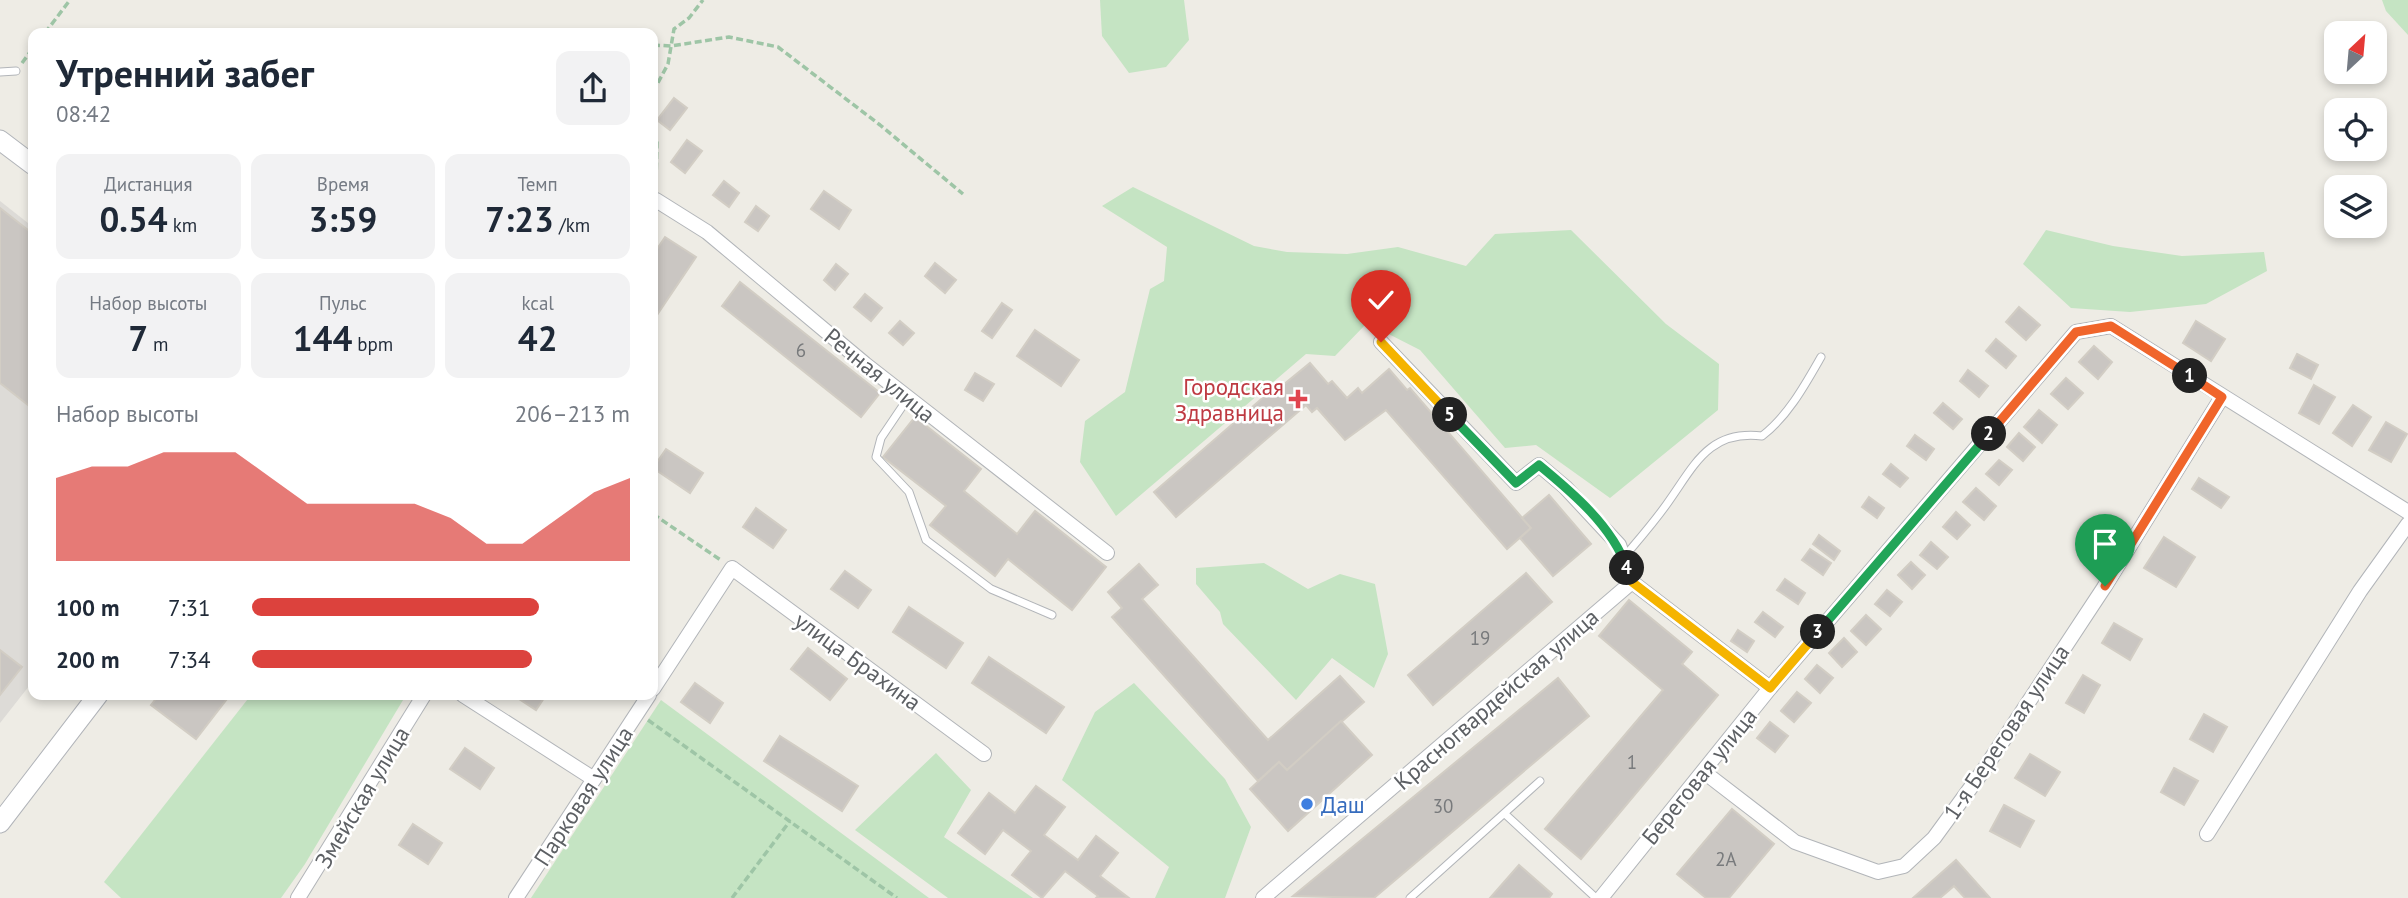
<!DOCTYPE html>
<html lang="ru">
<head>
<meta charset="utf-8">
<style>
	:root { --surface:#fff; --page:#f2f2f3; --text:#1f2937; --muted:#747a83; --accent:#dc423d }
	body { margin:0; font-family:"PT Sans",sans-serif; background:var(--page); color:var(--text); height:100vh; display:flex; flex-direction:column; font-size:26px; white-space:nowrap }
	* { box-sizing:border-box; margin:0 }
	p { font-size:23px; color:var(--muted) }
	.icon { flex:none; width:38px; height:38px; fill:none; stroke:currentColor; stroke-width:2; stroke-linecap:round; stroke-linejoin:round }
	.map { position:relative; flex:1; overflow:hidden }
	.details { position:absolute; left:28px; top:28px; width:630px; height:672px; display:flex; flex-direction:column; background:var(--surface); border-radius:14px; box-shadow:0 4px 10px #0003 }
	.details>* { flex:none }
	.needle { width:46px; rotate:26deg }
	.controls { position:absolute; left:2324px; top:21px; display:grid; gap:14px }
	.controls a { display:grid; place-items:center; width:63px; height:63px; border-radius:14px; background:var(--surface); box-shadow:0 4px 10px #0003; font-size:35px }
	.pin { position:absolute; display:grid; place-items:center; width:60px; height:60px; color:#fff; margin:-72px -30px; border-radius:50% 50% 50% 0; rotate:-45deg; box-shadow:0 0 7px #0007 }
	.pin .icon { rotate:45deg }
	.km { position:absolute; width:35px; height:35px; margin:-18px; border-radius:50%; background:#222; color:#fff; font-size:19px; line-height:35px; text-align:center }
	.round { display:grid; place-items:center; flex:none; width:74px; height:74px; border-radius:14px; background:var(--page) }
	.overview { display:flex; align-items:center; justify-content:space-between; height:119px; padding:0 28px }
	h1 { font-size:38px; font-weight:700; line-height:52px }
	.metrics { display:grid; grid-template-columns:repeat(3,1fr); gap:10px; height:119px; padding:7px 28px }
	.metrics div { display:grid; align-content:center; border-radius:14px; background:var(--page); text-align:center }
	.metrics b { font-size:35px; font-weight:700 }
	.metrics small { font-size:19px; font-weight:400 }
	.metrics p { font-size:19px }
	.chart { height:196px; padding:14px 28px }
	.chart p { display:flex; justify-content:space-between }
	.chart svg { width:100%; height:126px; margin-top:7px; fill:var(--accent); opacity:.7 }
	ul { padding:0 28px; list-style:none; font-size:23px }
	li { display:grid; grid-template-columns:112px 84px 1fr; align-items:center; height:52px }
	li i { height:18px; border-radius:9px; background:var(--accent) }
	.map>svg:first-child { display:block }
</style>
</head>
<body>
<div class="map">
<svg width="2408" height="898" viewBox="0 0 2408 898">
	<rect width="100%" height="100%" fill="#eeece5"/>
	<polygon fill="#dddbd7" points="0,201 33,227 33,681 0,723"/>
	<g fill="#c5e4c3">
		<polygon points="1100,0 1184,0 1189,40 1166,67 1129,73 1102,36"/>
		<polygon points="2382,0 2408,0 2408,35 2386,11"/>
		<polygon points="1133,187 1254,246 1287,252 1347,254 1398,247 1466,266 1495,234 1571,230 1666,324 1719,364 1718,410 1610,498 1536,445 1505,448 1420,350 1367,323 1335,356 1306,354 1116,516 1080,462 1085,421 1125,392 1150,289 1164,281 1167,247 1102,206"/>
		<polygon points="2046,230 2113,246 2182,256 2264,252 2267,271 2206,304 2130,312 2071,308 2023,264"/>
		<polygon points="1264,563 1308,589 1340,574 1375,584 1388,654 1374,688 1332,658 1296,700 1223,624 1220,612 1196,584 1196,568"/>
		<polygon points="1134,683 1225,779 1251,827 1225,898 1155,898 1169,867 1062,780 1095,712"/>
		<polygon points="251,695 406,695 305,864 281,898 121,898 104,882"/>
		<polygon points="661,700 929,898 531,898"/>
		<polygon points="936,753 971,790 944,837 1033,898 948,898 855,830"/>
	</g>
	<g fill="#cac6c2" stroke="#d2cdc4" stroke-width="2">
		<polygon points="674,98 687,108 670,130 657,120"/>
		<polygon points="687,140 702,151 685,173 671,162"/>
		<polygon points="724,181 739,193 729,207 713,195"/>
		<polygon points="824,191 851,210 839,229 811,209"/>
		<polygon points="756,206 769,216 758,231 745,222"/>
		<polygon points="0,208 33,234 33,409 0,383"/>
		<polygon points="665,237 696,257 653,321 653,255"/>
		<polygon points="935,263 956,280 945,293 925,276"/>
		<polygon points="836,264 848,274 835,290 824,280"/>
		<polygon points="740,282 880,393 861,417 722,306"/>
		<polygon points="865,294 882,308 871,321 854,307"/>
		<polygon points="1002,303 1012,310 992,338 982,331"/>
		<polygon points="2019,307 2040,325 2026,340 2006,322"/>
		<polygon points="900,321 914,333 903,345 889,333"/>
		<polygon points="2196,321 2225,339 2211,361 2183,343"/>
		<polygon points="1035,330 1079,360 1061,386 1017,356"/>
		<polygon points="1996,339 2016,356 2006,368 1986,351"/>
		<polygon points="2094,346 2112,362 2098,379 2079,362"/>
		<polygon points="2297,354 2318,365 2311,379 2290,368"/>
		<polygon points="1310,363 1328,384 1332,381 1347,398 1358,388 1362,393 1389,369 1407,390 1410,388 1531,528 1507,549 1386,410 1345,440 1317,408 1312,412 1306,405 1176,517 1154,492 1281,382 1283,385"/>
		<polygon points="1968,370 1988,386 1979,397 1960,381"/>
		<polygon points="975,373 994,384 983,401 965,390"/>
		<polygon points="2066,378 2083,393 2068,409 2051,394"/>
		<polygon points="2314,385 2335,397 2319,424 2299,413"/>
		<polygon points="1943,403 1962,419 1953,429 1934,413"/>
		<polygon points="2353,405 2371,417 2352,446 2333,433"/>
		<polygon points="2039,410 2057,425 2042,443 2024,427"/>
		<polygon points="915,417 981,469 964,491 1017,534 1035,511 1106,567 1072,610 1008,559 995,576 930,525 946,506 883,457"/>
		<polygon points="2386,422 2407,434 2391,462 2369,450"/>
		<polygon points="2019,433 2035,447 2023,461 2007,447"/>
		<polygon points="1915,435 1934,449 1926,460 1907,446"/>
		<polygon points="666,449 703,473 690,493 653,468"/>
		<polygon points="1999,460 2012,470 1999,485 1986,474"/>
		<polygon points="1891,464 1908,478 1900,487 1883,474"/>
		<polygon points="2199,478 2229,497 2221,508 2192,489"/>
		<polygon points="1976,488 1996,506 1984,520 1963,502"/>
		<polygon points="1549,495 1591,544 1553,576 1520,538 1531,528 1522,518"/>
		<polygon points="1869,497 1884,508 1877,518 1862,507"/>
		<polygon points="756,508 786,530 773,548 743,527"/>
		<polygon points="1956,512 1970,525 1957,539 1943,527"/>
		<polygon points="1819,535 1840,551 1834,560 1813,544"/>
		<polygon points="2164,537 2195,557 2176,587 2144,568"/>
		<polygon points="1931,542 1948,557 1937,569 1920,555"/>
		<polygon points="1810,549 1831,563 1823,575 1802,560"/>
		<polygon points="1911,562 1925,575 1912,589 1898,575"/>
		<polygon points="1139,564 1158,585 1142,599 1268,740 1340,676 1364,702 1287,770 1279,762 1258,781 1112,617 1122,608 1108,592"/>
		<polygon points="845,571 871,590 858,608 831,589"/>
		<polygon points="1526,573 1552,602 1433,705 1408,675"/>
		<polygon points="1785,579 1805,593 1798,604 1777,590"/>
		<polygon points="1887,590 1902,602 1890,616 1875,604"/>
		<polygon points="1629,600 1692,652 1682,664 1718,695 1581,859 1545,829 1663,690 1599,636"/>
		<polygon points="909,607 963,643 946,668 893,632"/>
		<polygon points="1763,612 1783,627 1775,637 1755,622"/>
		<polygon points="1866,615 1881,629 1866,645 1851,631"/>
		<polygon points="2114,623 2142,639 2130,660 2102,643"/>
		<polygon points="1738,630 1754,641 1747,652 1731,641"/>
		<polygon points="1844,638 1857,652 1842,667 1829,653"/>
		<polygon points="808,648 847,679 830,700 791,669"/>
		<polygon points="0,650 22,667 0,695"/>
		<polygon points="989,657 1064,707 1046,733 972,683"/>
		<polygon points="1817,665 1833,678 1820,693 1805,679"/>
		<polygon points="2083,675 2100,685 2084,713 2066,703"/>
		<polygon points="1558,678 1589,716 1374,898 1293,896"/>
		<polygon points="695,683 723,703 710,723 681,702"/>
		<polygon points="1797,692 1811,703 1794,722 1781,711"/>
		<polygon points="159,695 230,695 196,739 151,705"/>
		<polygon points="513,695 546,695 536,710"/>
		<polygon points="2204,714 2227,727 2213,752 2190,739"/>
		<polygon points="1341,721 1372,755 1288,831 1250,789 1279,762 1287,770"/>
		<polygon points="1770,722 1788,736 1775,752 1757,738"/>
		<polygon points="780,736 858,786 842,811 764,761"/>
		<polygon points="465,748 494,768 480,789 450,769"/>
		<polygon points="2030,754 2060,772 2045,796 2015,778"/>
		<polygon points="2174,768 2198,781 2184,805 2161,792"/>
		<polygon points="1036,786 1065,807 1044,835 1078,860 1096,836 1118,853 1100,876 1129,898 1096,898 1098,896 1065,871 1042,898 1012,875 1031,851 1003,830 985,854 958,833 989,793 1015,813"/>
		<polygon points="2004,805 2034,821 2020,847 1990,831"/>
		<polygon points="1732,809 1774,844 1729,898 1706,898 1677,874"/>
		<polygon points="413,824 442,843 428,864 399,845"/>
		<polygon points="1956,860 1990,898 1965,898 1954,886 1940,898 1913,898"/>
		<polygon points="1519,865 1552,894 1549,898 1490,898"/>
	</g>
	<g fill="none" stroke-linecap="round" stroke-linejoin="round">
		<g stroke="#b2b5b9" stroke-width="9">
			<g id="lane">
				<polyline points="0,72 16,71"/>
				<polyline points="908,398 881,438 876,457 909,492 926,540 991,589 1052,615"/>
				<path d="M1624 557C1640 538 1657 519 1671 498 1696 462 1711 430 1762 436 1788 416 1805 385 1821 357"/>
				<polyline points="1505,814 1596,898"/>
				<polyline points="1410,898 1540,781"/>
			</g>
		</g>
		<g stroke="#b2b5b9" stroke-width="16">
			<g id="street">
				<polyline points="653,201 656,200 707,232 865,364 1107,553"/>
				<polyline points="1381,342 1516,483 1539,465 1565,487 1619,545 1632,582 1770,688"/>
				<polyline points="653,689 732,568 984,754"/>
				<polyline points="463,695 594,779"/>
				<polyline points="1704,772 1795,842 1878,872 1904,866 1934,838 1985,768 2105,586 2222,397"/>
				<polyline points="2207,834 2360,591 2408,524"/>
				<polyline points="298,898 424,695"/>
				<polyline points="516,898 649,695"/>
				<polyline points="1263,898 1632,582"/>
				<polyline points="1601,898 1770,688 2076,332 2111,326 2408,512"/>
			</g>
		</g>
		<g stroke="#b1b4b9" stroke-width="21">
			<g id="secondary">
				<polyline points="0,140 33,165"/>
				<polyline points="0,823 98,695"/>
			</g>
		</g>
		<g stroke="#9ec5a6" stroke-width="3.5" stroke-dasharray="7 3.5" stroke-linecap="butt">
			<polyline points="45,33 70,0"/>
			<polyline points="653,45 671,46 729,37 778,47 880,125 963,194"/>
			<polyline points="22,63 33,48"/>
			<polyline points="653,92 668,64 674,29 689,18 703,0"/>
			<polyline points="653,132 657,139 656,185"/>
			<polyline points="653,514 722,561"/>
			<polyline points="648,720 897,898"/>
			<polyline points="732,898 790,821"/>
		</g>
		<use href="#lane" stroke="#fff" stroke-width="7"/>
		<use href="#street" stroke="#fff" stroke-width="14"/>
		<use href="#secondary" stroke="#fff" stroke-width="19"/>
	</g>
	<g fill="none" stroke-linecap="round" stroke-linejoin="round">
		<g stroke="#fff" stroke-width="14">
			<polyline id="split-1" points="2105,586 2222,397 2190,376"/>
		</g>
		<g stroke="#fff" stroke-width="14">
			<polyline id="split-2" points="1989,434 2076,332 2111,326 2190,376"/>
		</g>
		<g stroke="#fff" stroke-width="14">
			<polyline id="split-3" points="1818,632 1989,434"/>
		</g>
		<g stroke="#fff" stroke-width="14">
			<polyline id="split-4" points="1627,568 1632,582 1770,688 1818,632"/>
		</g>
		<g stroke="#fff" stroke-width="14">
			<path id="split-5" d="M1450 415 1516 483 1539 465C1573 493 1612 526 1627 568"/>
		</g>
		<g stroke="#fff" stroke-width="14">
			<polyline id="split-6" points="1381,342 1450,415"/>
		</g>
		<use href="#split-1" stroke="#f0652b" stroke-width="9"/>
		<use href="#split-2" stroke="#f0652b" stroke-width="9"/>
		<use href="#split-3" stroke="#22a559" stroke-width="9"/>
		<use href="#split-4" stroke="#f5b400" stroke-width="9"/>
		<use href="#split-5" stroke="#22a559" stroke-width="9"/>
		<use href="#split-6" stroke="#f5b400" stroke-width="9"/>
	</g>
	<path fill="#e0444e" stroke="#fff" stroke-width="2.5" d="M1294.5 388.5h7v7h7v7h-7v7h-7v-7h-7v-7h7z"/>
	<circle fill="#3f7fe0" stroke="#fff" stroke-width="2.5" cx="1307" cy="804" r="7"/>
	<g text-anchor="middle" dominant-baseline="central" stroke-width="5" stroke-linejoin="round" paint-order="stroke">
		<g font-size="19" fill="#787a7c">
			<text x="801" y="350">6</text>
			<text x="1480" y="638">19</text>
			<text x="1632" y="762">1</text>
			<text x="1443" y="806">30</text>
			<text x="1726" y="859">2А</text>
		</g>
		<g font-size="23" fill="#5d6064" stroke="#fff">
			<text transform="translate(880 375) rotate(39)">Речная улица</text>
			<text transform="translate(858 661) rotate(36)">улица Брахина</text>
			<text transform="translate(1496 699) rotate(-41)">Красногвардейская улица</text>
			<text transform="translate(2006 732) rotate(-56)">1-я Береговая улица</text>
			<text transform="translate(1699 776) rotate(-51)">Береговая улица</text>
			<text transform="translate(583 796) rotate(-57)">Парковая улица</text>
			<text transform="translate(362 797) rotate(-59)">Змейская улица</text>
		</g>
		<g font-size="23" fill="#be3a42" stroke="#fff" text-anchor="end">
			<text x="1284" y="386">Городская<tspan x="1284" dy="26">Здравница</tspan></text>
		</g>
		<g font-size="23" fill="#366cbe" stroke="#fff" text-anchor="start">
			<text x="1321" y="804">Даш</text>
		</g>
	</g>
</svg>
<div class="controls">
<a><svg class="needle" viewBox="-14 -14 28 28"><path d="M0-13l5 13h-10z" fill="#e53935"/><path d="M0 13l5-13h-10z" fill="#747a83"/></svg></a>
<a><svg class="icon" aria-label="locate" viewBox="0 0 24 24"><circle cx="12" cy="12" r="6"/><path d="M12 2v4M12 18v4M2 12h4M18 12h4"/></svg></a>
<a><svg class="icon" aria-label="layers" viewBox="0 0 24 24"><path d="M12 4l9 5-9 5-9-5zM3 14l9 5 9-5"/></svg></a>
</div>
<div class="pin" style="left:2105px;top:586px;background:#1e9e55"><svg class="icon" aria-label="arrive" viewBox="0 0 24 24"><path d="M6 21V4h12l-3 4 3 4H6"/></svg></div>
<div class="pin" style="left:1381px;top:342px;background:#d93025"><svg class="icon" aria-label="check" viewBox="0 0 24 24"><path d="M5 12l5 5 9-10"/></svg></div>
<b class="km" style="left:2190px;top:376px">1</b>
<b class="km" style="left:1989px;top:434px">2</b>
<b class="km" style="left:1818px;top:632px">3</b>
<b class="km" style="left:1627px;top:568px">4</b>
<b class="km" style="left:1450px;top:415px">5</b>
<section class="details">
<div class="overview"><div><h1>Утренний забег</h1><p>08:42</p></div><a class="round"><svg class="icon" aria-label="share" viewBox="0 0 24 24"><path d="M12 15V3M7 8l5-5 5 5M5 13v7h14v-7"/></svg></a></div>
<div class="metrics">
<div><p>Дистанция</p><b>0.54<small> km</small></b></div>
<div><p>Время</p><b>3:59</b></div>
<div><p>Темп</p><b>7:23<small> /km</small></b></div>
</div>
<div class="metrics">
<div><p>Набор высоты</p><b>7<small> m</small></b></div>
<div><p>Пульс</p><b>144<small> bpm</small></b></div>
<div><p>kcal</p><b>42</b></div>
</div>
<div class="chart"><p><span>Набор высоты</span>206–213 m</p>
<svg viewBox="0 0 160 44" preserveAspectRatio="none"><path d="M0 44V15L10 11L20 11L30 6L40 6L50 6L60 15L70 24L80 24L90 24L100 24L110 29L120 38L130 38L140 29L150 20L160 15V44z"/></svg>
</div>
<ul>
<li><b>100 m</b>7:31<i style="width:76%"></i></li>
<li><b>200 m</b>7:34<i style="width:74%"></i></li>
</ul>
</section>
</div>
</body>
</html>
